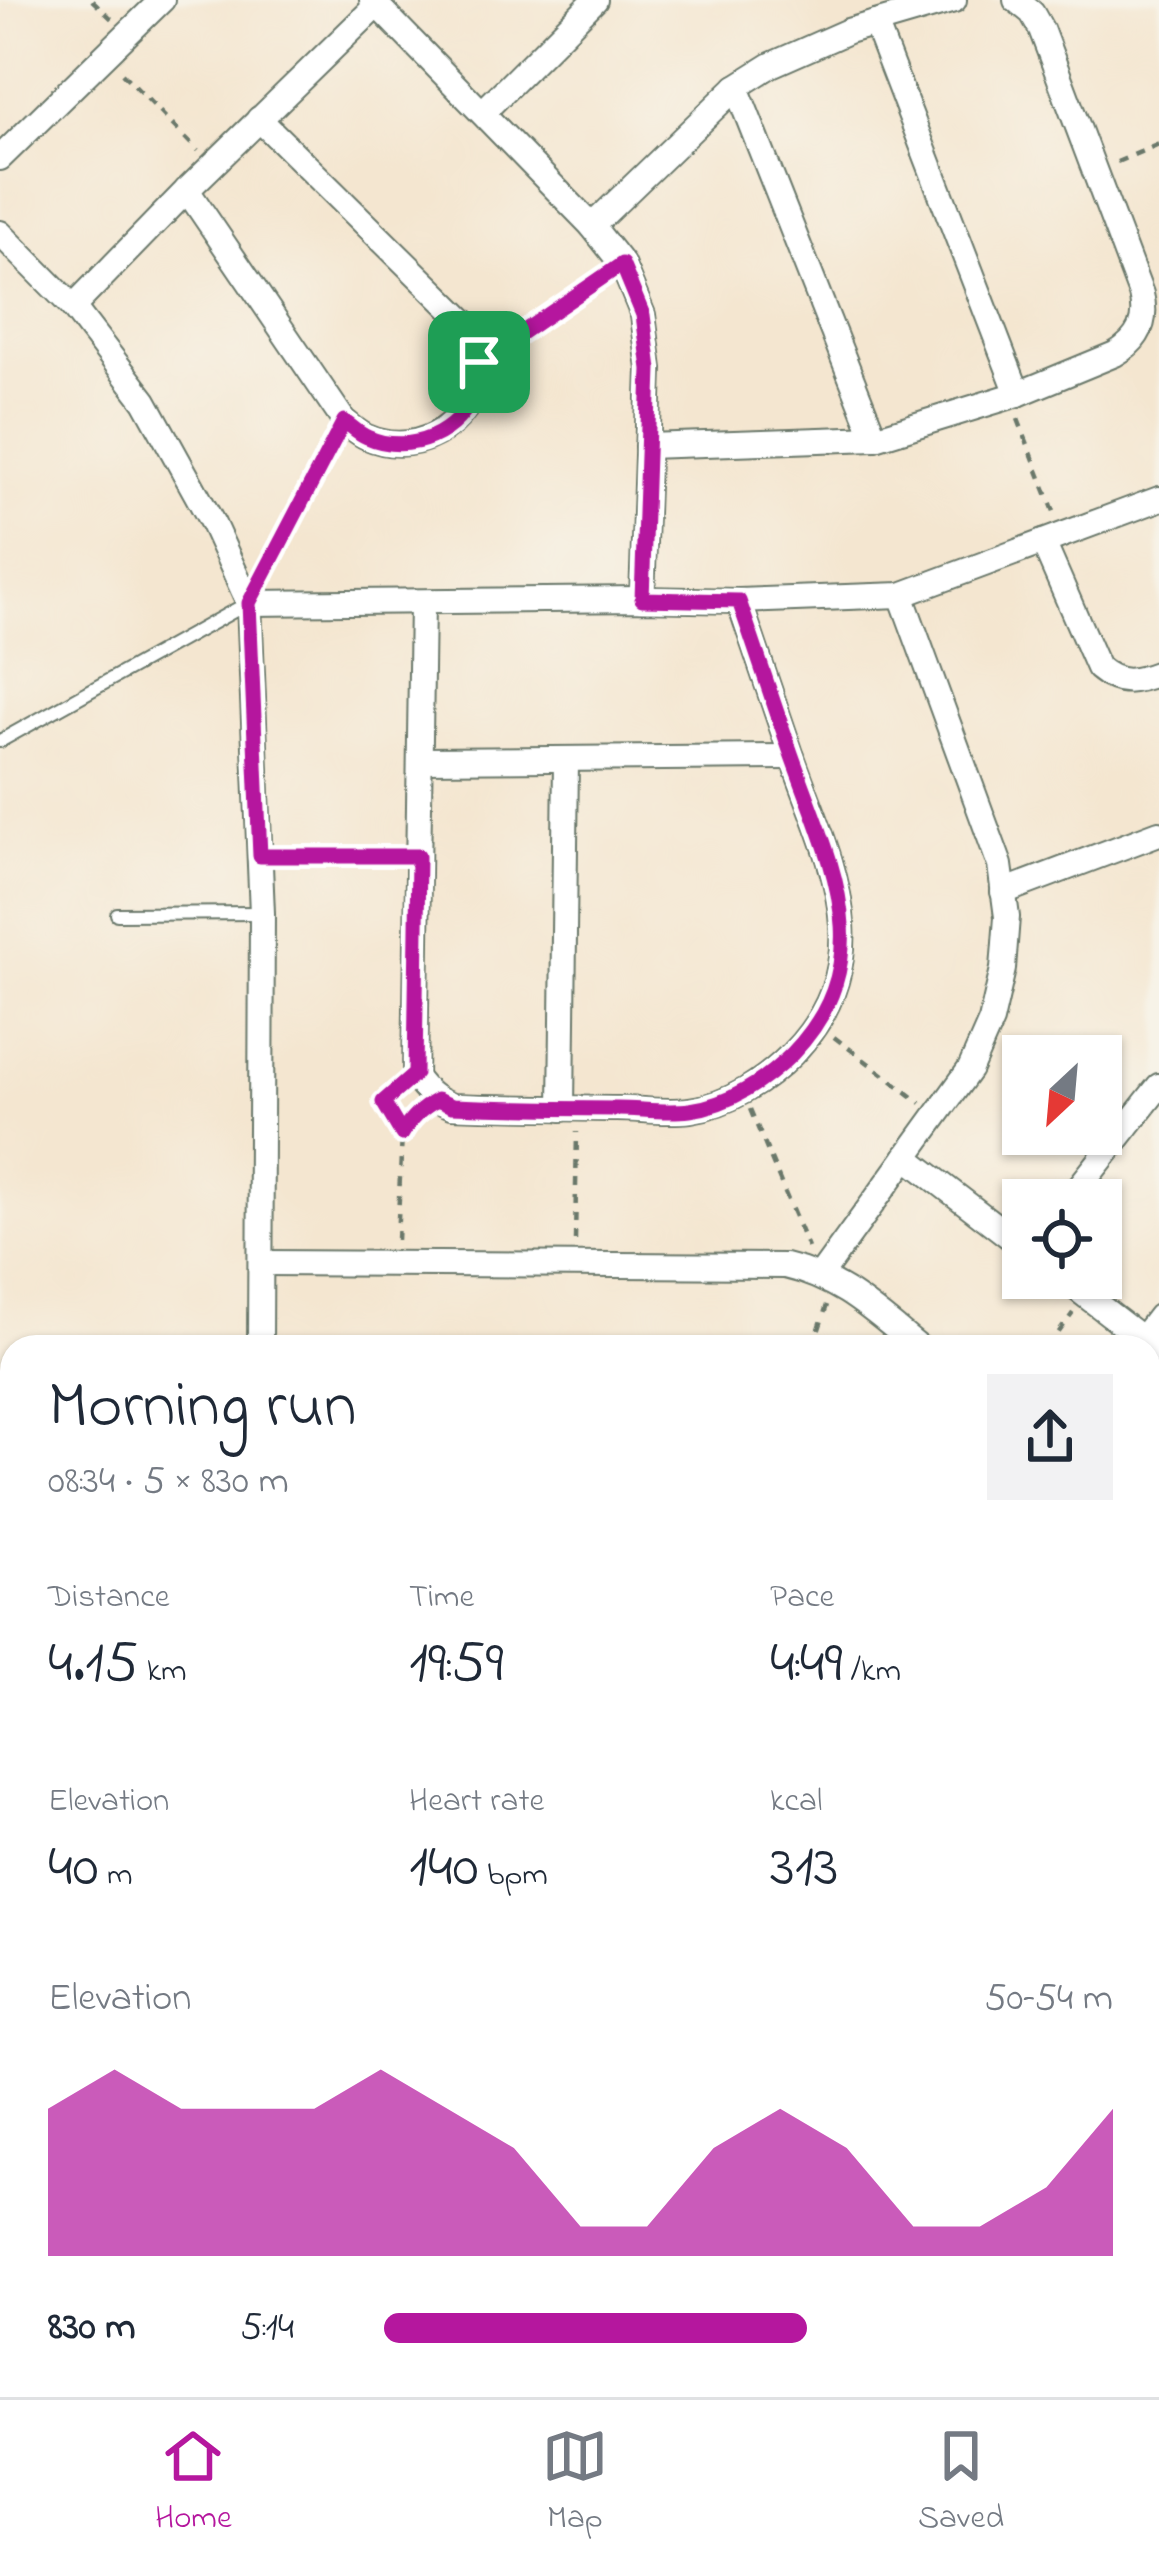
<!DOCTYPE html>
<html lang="en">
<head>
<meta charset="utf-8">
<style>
	:root { --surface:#fff; --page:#f2f2f3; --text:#1f2937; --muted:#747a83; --line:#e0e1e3; --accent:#b5179e }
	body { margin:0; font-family:"Indie Flower",sans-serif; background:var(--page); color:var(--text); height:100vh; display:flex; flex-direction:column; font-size:45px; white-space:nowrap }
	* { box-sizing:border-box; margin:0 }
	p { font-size:39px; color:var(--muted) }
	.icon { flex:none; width:66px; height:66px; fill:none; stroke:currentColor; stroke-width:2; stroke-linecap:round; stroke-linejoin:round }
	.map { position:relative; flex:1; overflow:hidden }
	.sheet { position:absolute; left:0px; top:1335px; width:1161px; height:1062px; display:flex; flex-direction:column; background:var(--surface); border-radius:36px 36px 0 0; box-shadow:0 3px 9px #0004 }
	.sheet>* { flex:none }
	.needle { width:78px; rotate:206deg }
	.fabs { position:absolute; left:1002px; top:1035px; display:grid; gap:24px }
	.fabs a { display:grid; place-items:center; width:120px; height:120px; border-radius:0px; background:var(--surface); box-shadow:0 3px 9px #0004; font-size:60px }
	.pin { position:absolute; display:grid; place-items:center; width:102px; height:102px; color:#fff; margin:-51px; border-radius:24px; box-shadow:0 6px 18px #0006 }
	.round { display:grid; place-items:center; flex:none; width:126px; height:126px; border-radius:0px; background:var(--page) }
	.summary { display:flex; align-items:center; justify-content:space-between; height:204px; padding:0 48px }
	h1 { font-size:66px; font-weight:600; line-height:90px }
	.figures { display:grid; grid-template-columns:repeat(3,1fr); gap:18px; height:204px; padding:12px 48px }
	.figures div { display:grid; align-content:center }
	.figures b { font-size:60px; font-weight:600 }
	.figures small { font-size:33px; font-weight:400 }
	.figures p { font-size:33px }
	.chart { height:336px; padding:24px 48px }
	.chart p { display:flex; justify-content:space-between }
	.chart svg { width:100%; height:216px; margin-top:12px; fill:var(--accent); opacity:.7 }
	ul { padding:0 48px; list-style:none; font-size:39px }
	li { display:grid; grid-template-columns:192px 144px 1fr; align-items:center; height:90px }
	li i { height:30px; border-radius:15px; background:var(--accent) }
	.dock { display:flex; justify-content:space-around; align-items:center; height:168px; border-top:3px solid var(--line); background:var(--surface); font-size:33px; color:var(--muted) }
	.dock a { display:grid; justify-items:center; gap:6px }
	.dock .active { color:var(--accent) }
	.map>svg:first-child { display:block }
</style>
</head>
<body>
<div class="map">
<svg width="1159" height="2397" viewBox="0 0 1159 2397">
	<rect width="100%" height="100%" fill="#f7f3e8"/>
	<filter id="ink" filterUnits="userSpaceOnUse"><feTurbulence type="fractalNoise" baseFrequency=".00833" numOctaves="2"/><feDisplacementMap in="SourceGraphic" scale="24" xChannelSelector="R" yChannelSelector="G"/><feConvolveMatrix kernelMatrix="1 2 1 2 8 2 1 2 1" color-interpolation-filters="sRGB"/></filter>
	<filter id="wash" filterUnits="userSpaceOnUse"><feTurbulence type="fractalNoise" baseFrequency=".004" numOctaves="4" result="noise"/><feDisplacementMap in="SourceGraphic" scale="48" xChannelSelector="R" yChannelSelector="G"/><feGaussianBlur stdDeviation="2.7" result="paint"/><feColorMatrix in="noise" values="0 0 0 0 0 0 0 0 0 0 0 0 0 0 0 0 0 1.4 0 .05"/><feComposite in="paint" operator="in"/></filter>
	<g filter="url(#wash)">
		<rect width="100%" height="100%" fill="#f4e6d0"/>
	</g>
	<g filter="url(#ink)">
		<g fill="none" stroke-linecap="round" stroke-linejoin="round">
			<g stroke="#6a786b" stroke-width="16">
				<g id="lane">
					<polyline points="0,741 248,603"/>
					<polyline points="117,914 261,913"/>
					<polyline points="144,2385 144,2397"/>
				</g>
			</g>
			<g stroke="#6a786b" stroke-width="28">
				<g id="street">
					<polyline points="372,0 592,226 622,264 643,315 650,369 642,599"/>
					<polyline points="875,23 1018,394"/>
					<polyline points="736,87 875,438"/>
					<polyline points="483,112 595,0"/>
					<polyline points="0,158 162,0"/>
					<path d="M187 190 344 421C351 426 359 434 367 437 421 461 483 417 479 359 478 345 472 335 466 323L259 119"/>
					<polyline points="592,226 736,87 771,65 848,31 954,0"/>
					<polyline points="0,233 73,307 145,401 213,524 249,603 262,913 260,1347"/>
					<polyline points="73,307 187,190 377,5"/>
					<path d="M647 446 875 438 1018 394 1115 354C1139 340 1148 321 1141 294L1041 29 1032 13 1016 0"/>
					<path d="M1043 542 1098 668C1119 686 1135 682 1159 673"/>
					<path d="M422 602 415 1077C426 1092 435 1100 452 1106 507 1108 562 1108 617 1109 640 1109 666 1113 690 1110 729 1105 765 1081 792 1054 884 959 829 860 792 757 774 705 757 653 739 601"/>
					<polyline points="249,603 642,599 739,601 901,595 1159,499"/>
					<polyline points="420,760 792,757"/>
					<polyline points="1003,892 1159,833"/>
					<polyline points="562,1109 566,759"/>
					<polyline points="906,1157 1023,1247"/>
					<polyline points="1069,1200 1159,1086"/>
					<path d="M262 1263 785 1266C842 1279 873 1311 918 1347"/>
					<polyline points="820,1276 970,1069 991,1021 1003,969 1007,917 1000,865 901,595"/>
					<polyline points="1063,1278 1159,1352"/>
					<polyline points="1142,1339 1159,1317"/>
					<polyline points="1149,1535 1159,1543"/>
					<polyline points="1149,1579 1159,1566"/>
					<polyline points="1149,1641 1159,1628"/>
					<polyline points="0,1809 12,1809"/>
					<polyline points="1149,1817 1159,1825"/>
					<polyline points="0,1847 12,1848"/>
					<polyline points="1149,1884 1159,1871"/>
					<polyline points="0,1988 12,1988"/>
					<polyline points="1149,2022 1159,2030"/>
					<polyline points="0,2211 12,2213"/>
					<polyline points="1149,2303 1159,2311"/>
					<polyline points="0,2374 12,2374"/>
					<polyline points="356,2385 423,2397"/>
					<polyline points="930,2385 945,2397"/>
					<polyline points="992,2385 1008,2397"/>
				</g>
			</g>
			<g stroke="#6a786b" stroke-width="4.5" stroke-dasharray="9 9" stroke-linecap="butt">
				<polyline points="92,0 114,21"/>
				<polyline points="122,73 198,151"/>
				<polyline points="1117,162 1159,144"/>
				<polyline points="498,349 602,278"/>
				<polyline points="1018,419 1055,514"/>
				<polyline points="263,576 335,438"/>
				<polyline points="283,856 398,856"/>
				<polyline points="834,1037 921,1103"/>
				<polyline points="395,1090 384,1099 384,1104 402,1134"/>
				<polyline points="750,1109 808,1248"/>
				<polyline points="397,1240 402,1134 417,1113"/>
				<polyline points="575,1241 577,1132"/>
				<polyline points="813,1347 827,1305"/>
				<polyline points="1048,1347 1073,1313"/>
				<polyline points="39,2397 39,2385"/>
				<polyline points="275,2397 276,2385"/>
			</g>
			<use href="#lane" stroke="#fff" stroke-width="12"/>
			<use href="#street" stroke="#fff" stroke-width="24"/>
		</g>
	</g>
	<g fill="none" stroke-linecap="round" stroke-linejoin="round" filter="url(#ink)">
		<g stroke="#fff" stroke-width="24">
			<path id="route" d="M622 264 643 315 650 369 642 599 739 601C757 653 774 705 792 756 829 860 884 959 792 1054 765 1081 729 1105 690 1110 666 1113 640 1109 617 1109 562 1109 507 1108 452 1106L437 1100C421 1109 411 1118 402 1134L383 1102 415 1074 418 856H260L249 603 344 421C351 426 359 434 367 437 409 456 461 434 475 390 478 381 478 371 479 362Z"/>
		</g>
		<use href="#route" stroke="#b5179e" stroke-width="15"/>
	</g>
</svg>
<div class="fabs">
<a><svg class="needle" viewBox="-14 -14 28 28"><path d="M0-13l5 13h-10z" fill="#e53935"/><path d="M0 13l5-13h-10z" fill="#747a83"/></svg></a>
<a><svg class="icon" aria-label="locate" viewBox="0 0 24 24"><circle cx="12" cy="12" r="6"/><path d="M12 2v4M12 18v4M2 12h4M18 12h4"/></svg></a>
</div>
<div class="pin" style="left:479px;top:362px;background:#1e9e55"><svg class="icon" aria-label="arrive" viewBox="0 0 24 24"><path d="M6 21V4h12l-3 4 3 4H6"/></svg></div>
<section class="sheet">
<div class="summary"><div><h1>Morning run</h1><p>08:34 · 5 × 830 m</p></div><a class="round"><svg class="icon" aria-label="share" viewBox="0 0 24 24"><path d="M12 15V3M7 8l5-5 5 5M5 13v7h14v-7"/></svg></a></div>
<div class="figures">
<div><p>Distance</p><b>4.15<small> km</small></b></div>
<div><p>Time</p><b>19:59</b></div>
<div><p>Pace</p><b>4:49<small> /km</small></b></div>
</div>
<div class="figures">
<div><p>Elevation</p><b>40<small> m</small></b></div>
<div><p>Heart rate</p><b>140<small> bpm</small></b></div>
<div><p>kcal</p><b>313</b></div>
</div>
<div class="chart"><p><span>Elevation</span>50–54 m</p>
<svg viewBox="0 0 160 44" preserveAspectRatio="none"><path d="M0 44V14L10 6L20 14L30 14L40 14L50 6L60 14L70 22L80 38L90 38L100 22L110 14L120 22L130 38L140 38L150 30L160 14V44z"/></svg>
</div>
<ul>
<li><b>830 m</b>5:14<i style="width:58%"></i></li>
</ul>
</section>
</div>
<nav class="dock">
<a class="active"><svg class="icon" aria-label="home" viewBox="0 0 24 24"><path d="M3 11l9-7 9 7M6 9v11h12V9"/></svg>Home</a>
<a><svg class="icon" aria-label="map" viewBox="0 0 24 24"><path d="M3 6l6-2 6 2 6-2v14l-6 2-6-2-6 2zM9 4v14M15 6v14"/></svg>Map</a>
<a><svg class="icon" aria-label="saved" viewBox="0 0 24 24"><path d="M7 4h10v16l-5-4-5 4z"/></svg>Saved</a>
</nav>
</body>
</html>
